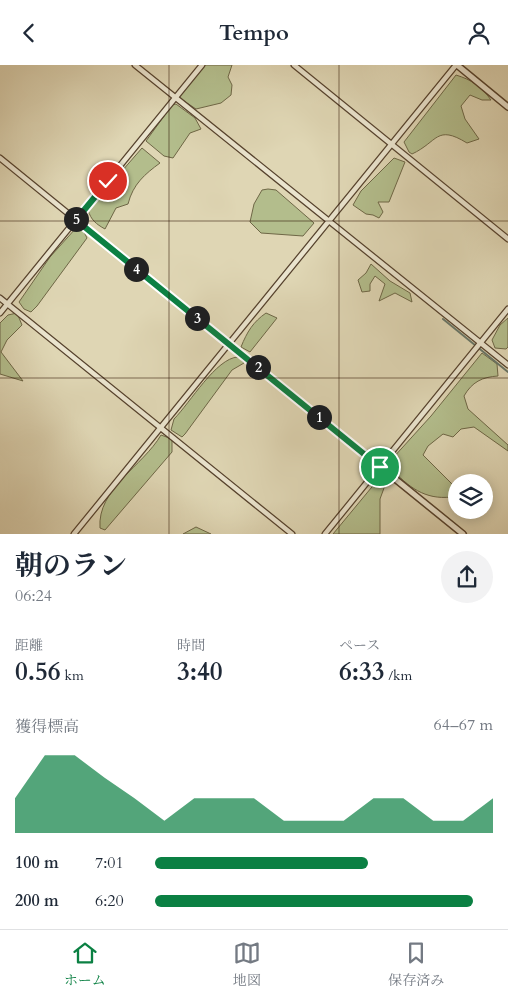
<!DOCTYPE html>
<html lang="ja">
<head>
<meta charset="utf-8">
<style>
	:root { --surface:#fff; --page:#f2f2f3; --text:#1f2937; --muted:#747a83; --line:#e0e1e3; --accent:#0b8043 }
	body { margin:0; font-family:Cardo,"Noto Serif JP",serif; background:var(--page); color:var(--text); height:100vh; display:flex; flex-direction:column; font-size:19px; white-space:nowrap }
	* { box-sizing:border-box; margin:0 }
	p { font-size:16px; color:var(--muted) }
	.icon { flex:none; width:28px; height:28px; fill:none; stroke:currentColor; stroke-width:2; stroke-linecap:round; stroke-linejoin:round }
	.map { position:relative; height:469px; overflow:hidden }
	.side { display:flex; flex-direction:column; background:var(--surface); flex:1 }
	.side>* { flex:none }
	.tools { position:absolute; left:448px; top:409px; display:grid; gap:10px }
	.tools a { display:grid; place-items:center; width:45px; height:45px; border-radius:50%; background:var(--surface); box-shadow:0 2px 12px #0003; font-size:25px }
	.pin { position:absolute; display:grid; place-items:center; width:42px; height:42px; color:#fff; margin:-21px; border:2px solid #fff; border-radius:50%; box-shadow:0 1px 5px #0007 }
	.km { position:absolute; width:25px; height:25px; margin:-12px; border-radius:50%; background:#222; color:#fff; font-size:14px; line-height:25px; text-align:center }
	.round { display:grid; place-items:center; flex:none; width:52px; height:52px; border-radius:26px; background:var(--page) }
	.head { display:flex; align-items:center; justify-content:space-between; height:85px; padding:0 15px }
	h1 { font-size:28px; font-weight:700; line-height:38px }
	.metrics { display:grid; grid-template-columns:repeat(3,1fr); gap:8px; height:85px; padding:5px 15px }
	.metrics div { display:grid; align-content:center }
	.metrics b { font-size:25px; font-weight:700 }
	.metrics small { font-size:14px; font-weight:400 }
	.metrics p { font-size:14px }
	.chart { height:140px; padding:10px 15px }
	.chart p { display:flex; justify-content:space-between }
	.chart svg { width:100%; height:90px; margin-top:5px; fill:var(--accent); opacity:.7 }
	ul { padding:0 15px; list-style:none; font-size:16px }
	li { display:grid; grid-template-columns:80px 60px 1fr; align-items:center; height:38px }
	li i { height:12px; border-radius:6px; background:var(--accent) }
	header { display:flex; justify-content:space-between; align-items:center; height:65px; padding:0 15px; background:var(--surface); font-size:22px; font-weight:700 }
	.menu { display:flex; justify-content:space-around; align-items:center; height:70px; border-top:1px solid var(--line); background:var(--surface); font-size:14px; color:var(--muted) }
	.menu a { display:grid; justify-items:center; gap:2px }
	.menu .current { color:var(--accent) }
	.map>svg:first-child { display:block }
</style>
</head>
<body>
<header><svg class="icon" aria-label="back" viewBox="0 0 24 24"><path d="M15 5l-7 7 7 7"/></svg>Tempo<svg class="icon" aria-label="person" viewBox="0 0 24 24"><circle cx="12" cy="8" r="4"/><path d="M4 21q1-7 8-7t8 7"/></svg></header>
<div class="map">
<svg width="508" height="469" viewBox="0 0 508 469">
	<rect width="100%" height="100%" fill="#dfd6b4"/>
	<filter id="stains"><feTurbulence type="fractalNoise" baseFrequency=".004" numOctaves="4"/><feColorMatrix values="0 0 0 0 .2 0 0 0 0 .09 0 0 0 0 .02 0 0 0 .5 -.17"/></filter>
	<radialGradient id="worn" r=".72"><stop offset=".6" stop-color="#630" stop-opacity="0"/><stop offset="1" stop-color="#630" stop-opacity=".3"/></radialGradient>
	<g fill="#b3bd8c" stroke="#6e6746">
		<polygon points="203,0 232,0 228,12 232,20 231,30 221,38 196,44 178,32"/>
		<path d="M456 10C472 15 481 21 491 35H482L470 30 461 41 465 54 479 74 467 78C436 59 438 77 412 89L409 87 404 77Z"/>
		<polygon points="176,39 195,53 201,64 190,68 173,93 164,91 146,76 172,40"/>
		<path d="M142 83 160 98C145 109 133 119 128 139L116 143 105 164C96 159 91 155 88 145Z"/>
		<polygon points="394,93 405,97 389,137 378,137 383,147 379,153 373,150 366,149 353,140 361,126"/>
		<polygon points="268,124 276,125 314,158 303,171 261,168 250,157 254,139 262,125"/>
		<polygon points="76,163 82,163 87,173 37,241 31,247 24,244 19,237 50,192"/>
		<polygon points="371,199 390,216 410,228 412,237 395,228 379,236 385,219 375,211 370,219 370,226 362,227 358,215 366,208"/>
		<polygon points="17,248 22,260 7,275 1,287 23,316 0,309 0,258 8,250"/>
		<path d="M266 248 277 253 250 287 241 282C247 267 253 257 266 248Z"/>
		<polygon points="508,253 508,282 506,284 495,283 492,275 500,260"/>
		<path d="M482 288 497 299 498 311C482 312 472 317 464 331L468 344 508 380V386L474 362 461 364 453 372 443 369 428 381 423 390 454 421 451 432C425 435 408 422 391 403L392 394 431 351Z"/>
		<path d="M238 292 244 298 232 305 185 369 182 372 171 365 174 354C190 338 216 293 238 292Z"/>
		<path d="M161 370 172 374V387L105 465 100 463C97 424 143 401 161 370Z"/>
		<polygon points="381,411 388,412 380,434 380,469 333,469"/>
		<polygon points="196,462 211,469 183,469"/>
	</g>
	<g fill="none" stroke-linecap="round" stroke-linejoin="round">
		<polyline stroke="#687668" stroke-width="2" points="443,254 508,307"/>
		<g stroke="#56422d" stroke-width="7">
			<g id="minor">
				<polyline points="135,0 508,300"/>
				<polyline points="294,0 508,174"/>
				<polyline points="0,93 199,255"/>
				<polyline points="0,233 292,469"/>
				<polyline points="0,248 202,0"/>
				<polyline points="74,469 456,0"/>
				<polyline points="325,469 508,244"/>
			</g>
		</g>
		<g stroke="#56422d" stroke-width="8">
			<g id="tertiary">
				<polyline points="457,0 508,42"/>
				<polyline points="199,255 463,469"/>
			</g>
		</g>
		<use href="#minor" stroke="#eae4ce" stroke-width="4.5"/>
		<use href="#tertiary" stroke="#eae4ce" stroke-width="5"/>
	</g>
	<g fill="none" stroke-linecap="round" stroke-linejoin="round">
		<g stroke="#fff" stroke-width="10">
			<polyline id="route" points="108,116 76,155 380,402"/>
		</g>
		<use href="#route" stroke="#0b8043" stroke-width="6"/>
	</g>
	<path fill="none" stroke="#281100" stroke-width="1" stroke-opacity="0.55" d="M169 0V469M339 0V469M0 156H508M0 313H508"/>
	<rect width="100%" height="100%" filter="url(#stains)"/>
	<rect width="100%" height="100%" fill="url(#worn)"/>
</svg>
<div class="tools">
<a><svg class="icon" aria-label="layers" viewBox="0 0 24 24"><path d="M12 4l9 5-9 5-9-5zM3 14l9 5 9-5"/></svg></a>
</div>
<div class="pin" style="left:380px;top:402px;background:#1e9e55"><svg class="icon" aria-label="arrive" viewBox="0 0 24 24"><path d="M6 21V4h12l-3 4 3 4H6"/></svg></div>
<div class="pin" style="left:108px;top:116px;background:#d93025"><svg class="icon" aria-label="check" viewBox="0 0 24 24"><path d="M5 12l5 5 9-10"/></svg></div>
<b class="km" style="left:319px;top:352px">1</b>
<b class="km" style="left:258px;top:302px">2</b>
<b class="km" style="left:197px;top:253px">3</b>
<b class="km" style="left:136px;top:204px">4</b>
<b class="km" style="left:76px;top:154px">5</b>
</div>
<section class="side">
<div class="head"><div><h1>朝のラン</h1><p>06:24</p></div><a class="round"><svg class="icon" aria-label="share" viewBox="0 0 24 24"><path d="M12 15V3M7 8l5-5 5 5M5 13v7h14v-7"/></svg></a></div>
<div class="metrics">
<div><p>距離</p><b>0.56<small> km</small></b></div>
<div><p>時間</p><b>3:40</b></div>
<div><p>ペース</p><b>6:33<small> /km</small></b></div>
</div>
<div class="chart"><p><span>獲得標高</span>64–67 m</p>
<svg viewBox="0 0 160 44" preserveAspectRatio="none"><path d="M0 44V27L10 6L20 6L30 17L40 27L50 38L60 27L70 27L80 27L90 38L100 38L110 38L120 27L130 27L140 38L150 38L160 27V44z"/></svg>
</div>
<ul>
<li><b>100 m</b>7:01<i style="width:63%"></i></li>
<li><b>200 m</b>6:20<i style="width:94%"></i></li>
</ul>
</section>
<nav class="menu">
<a class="current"><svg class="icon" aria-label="home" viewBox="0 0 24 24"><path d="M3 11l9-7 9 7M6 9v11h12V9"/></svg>ホーム</a>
<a><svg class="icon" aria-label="map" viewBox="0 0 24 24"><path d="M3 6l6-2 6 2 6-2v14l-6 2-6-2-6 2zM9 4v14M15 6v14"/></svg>地図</a>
<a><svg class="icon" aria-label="saved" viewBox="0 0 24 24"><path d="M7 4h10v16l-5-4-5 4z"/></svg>保存済み</a>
</nav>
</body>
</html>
